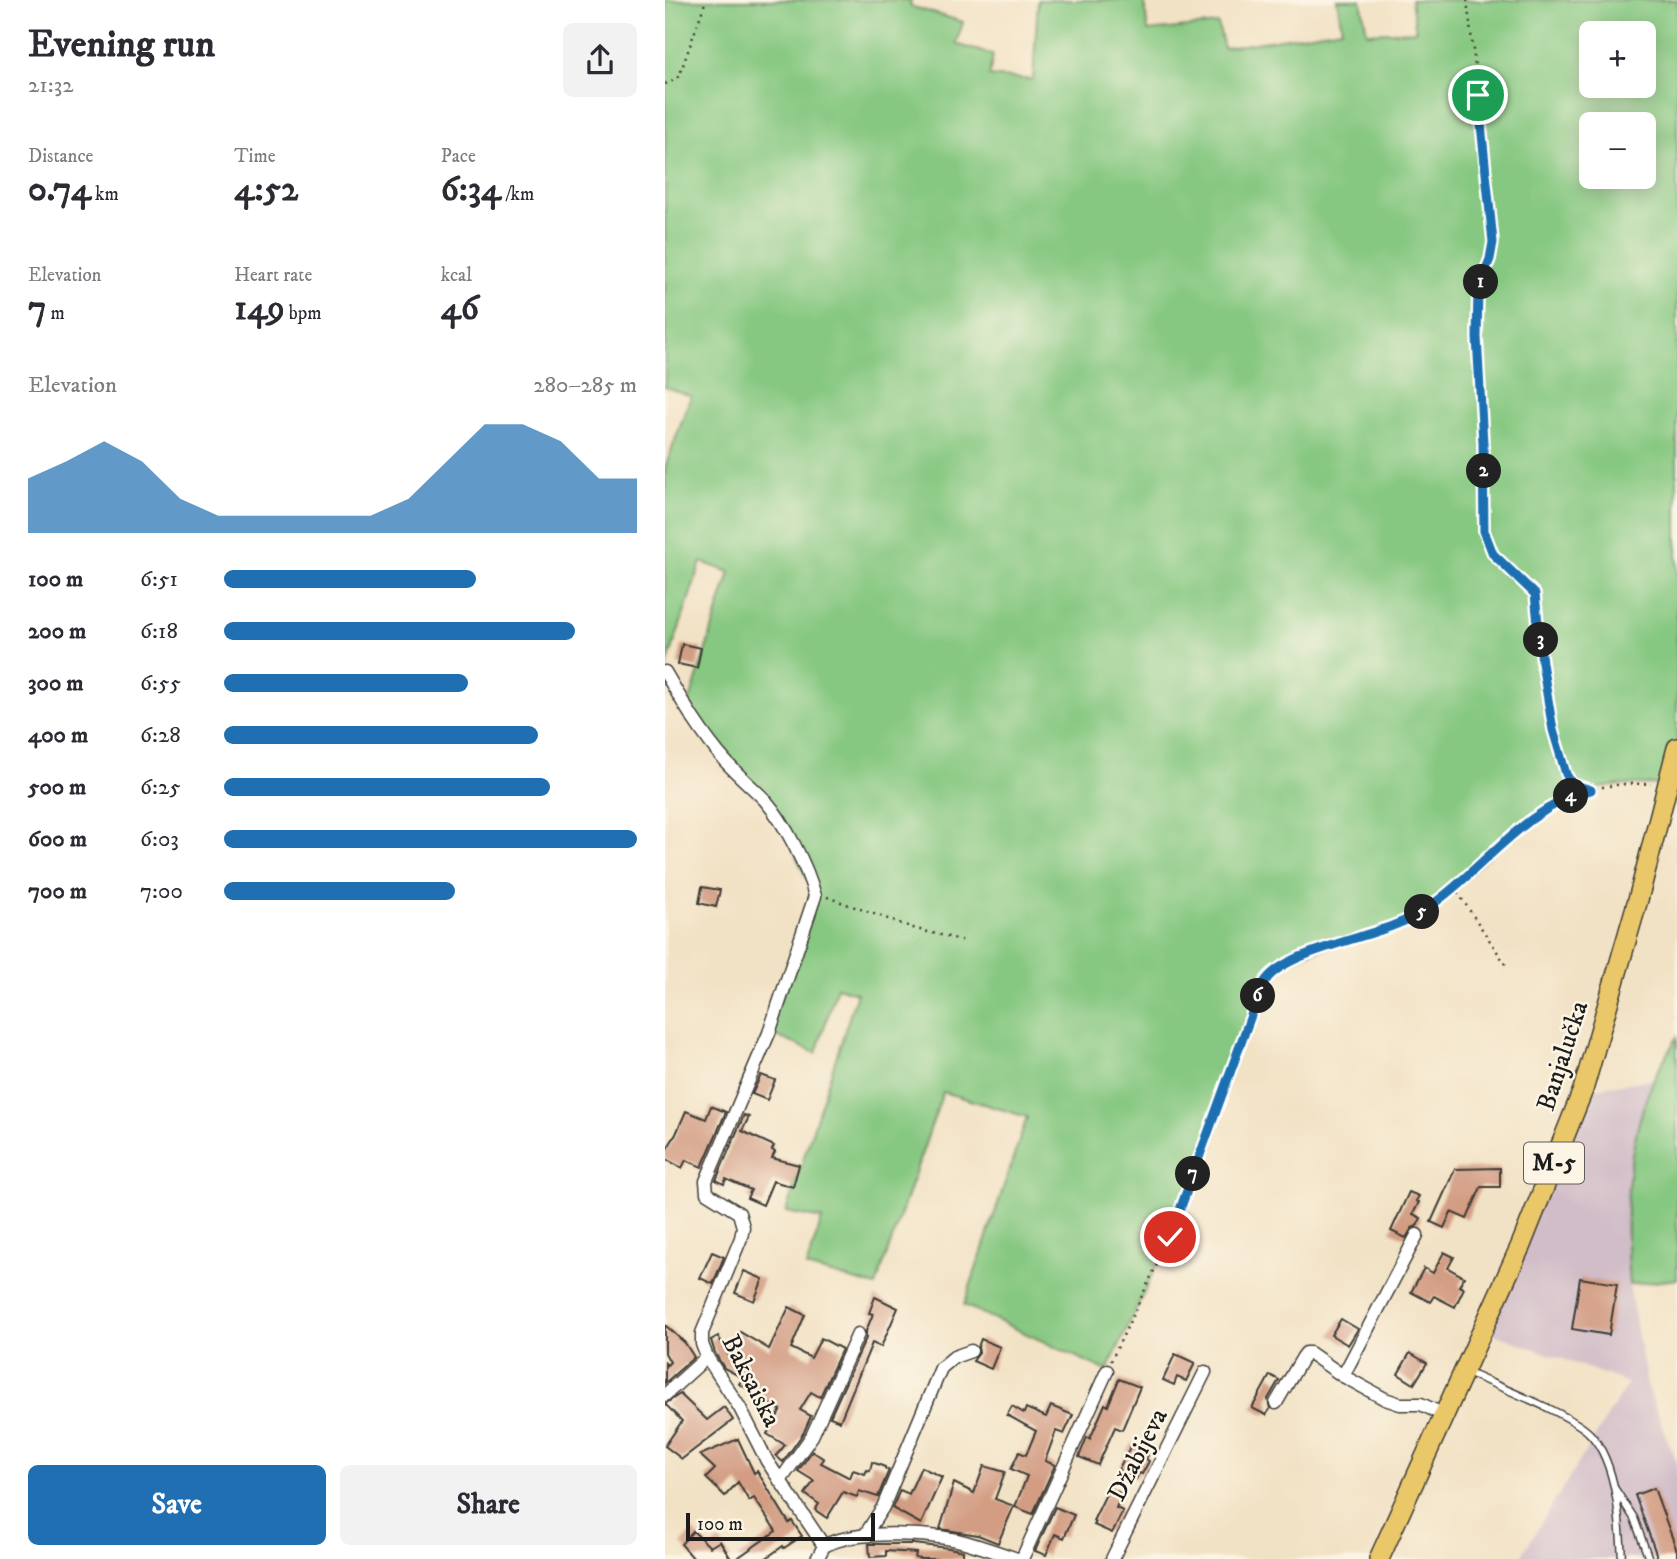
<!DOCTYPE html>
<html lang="en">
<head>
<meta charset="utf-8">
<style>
	:root { --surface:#fff; --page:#f2f2f3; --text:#2b2b33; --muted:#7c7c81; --accent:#1f6fb2 }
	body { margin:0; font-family:"IM FELL DW Pica",serif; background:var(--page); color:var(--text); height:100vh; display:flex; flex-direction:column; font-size:26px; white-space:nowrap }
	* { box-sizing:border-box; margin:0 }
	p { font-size:23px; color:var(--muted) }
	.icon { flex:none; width:38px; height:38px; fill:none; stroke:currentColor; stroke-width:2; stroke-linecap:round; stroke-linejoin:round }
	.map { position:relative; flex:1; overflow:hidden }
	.sheet { display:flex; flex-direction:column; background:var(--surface); width:665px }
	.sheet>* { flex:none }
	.tools { position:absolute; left:914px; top:21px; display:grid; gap:14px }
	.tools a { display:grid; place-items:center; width:77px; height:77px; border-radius:10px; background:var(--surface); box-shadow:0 4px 18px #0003; font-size:35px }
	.scale { position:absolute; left:21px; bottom:18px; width:189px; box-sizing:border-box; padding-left:7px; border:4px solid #1c1c1c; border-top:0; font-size:19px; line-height:24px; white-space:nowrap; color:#1c1c1c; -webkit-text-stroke:5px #fcf5e5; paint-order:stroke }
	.pin { position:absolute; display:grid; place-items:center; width:60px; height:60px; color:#fff; margin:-30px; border:4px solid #fff; border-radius:50%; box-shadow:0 2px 7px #0007 }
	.km { position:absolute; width:35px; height:35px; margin:-18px; border-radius:50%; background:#222; color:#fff; font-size:19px; line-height:35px; text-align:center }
	.round { display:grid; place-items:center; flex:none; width:74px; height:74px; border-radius:10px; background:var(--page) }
	.overview { display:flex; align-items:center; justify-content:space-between; height:119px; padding:0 28px }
	h1 { font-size:38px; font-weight:700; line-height:52px }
	.metrics { display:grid; grid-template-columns:repeat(3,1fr); gap:10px; height:119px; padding:7px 28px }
	.metrics div { display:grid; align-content:center }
	.metrics b { font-size:35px; font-weight:700 }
	.metrics small { font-size:19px; font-weight:400 }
	.metrics p { font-size:19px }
	.chart { height:196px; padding:14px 28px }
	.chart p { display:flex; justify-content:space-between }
	.chart svg { width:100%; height:126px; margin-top:7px; fill:var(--accent); opacity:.7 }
	.primary-button { display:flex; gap:14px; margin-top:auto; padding:14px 28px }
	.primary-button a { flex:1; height:80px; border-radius:10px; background:var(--accent); color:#fff; font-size:28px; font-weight:700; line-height:80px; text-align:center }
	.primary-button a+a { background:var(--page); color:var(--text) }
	ul { padding:0 28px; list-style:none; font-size:23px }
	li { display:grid; grid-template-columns:112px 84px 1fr; align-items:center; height:52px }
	li i { height:18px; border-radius:9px; background:var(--accent) }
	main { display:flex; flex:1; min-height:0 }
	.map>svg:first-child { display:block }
</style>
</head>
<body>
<main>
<section class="sheet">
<div class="overview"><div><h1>Evening run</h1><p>21:32</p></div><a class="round"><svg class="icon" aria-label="share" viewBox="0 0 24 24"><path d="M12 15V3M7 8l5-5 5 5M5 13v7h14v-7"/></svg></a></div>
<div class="metrics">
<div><p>Distance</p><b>0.74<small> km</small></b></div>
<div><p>Time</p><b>4:52</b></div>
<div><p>Pace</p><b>6:34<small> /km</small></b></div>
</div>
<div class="metrics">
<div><p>Elevation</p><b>7<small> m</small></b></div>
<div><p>Heart rate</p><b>149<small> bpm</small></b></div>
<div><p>kcal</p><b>46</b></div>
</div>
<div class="chart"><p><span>Elevation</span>280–285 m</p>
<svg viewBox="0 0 160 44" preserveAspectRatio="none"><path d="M0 44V25L10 19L20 12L30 19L40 32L50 38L60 38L70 38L80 38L90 38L100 32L110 19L120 6L130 6L140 12L150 25L160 25V44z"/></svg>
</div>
<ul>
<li><b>100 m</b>6:51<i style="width:61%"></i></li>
<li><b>200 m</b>6:18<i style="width:85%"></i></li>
<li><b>300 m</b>6:55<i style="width:59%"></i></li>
<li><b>400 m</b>6:28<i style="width:76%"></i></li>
<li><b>500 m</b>6:25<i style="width:79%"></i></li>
<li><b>600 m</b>6:03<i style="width:100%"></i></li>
<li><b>700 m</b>7:00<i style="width:56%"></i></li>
</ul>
<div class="primary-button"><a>Save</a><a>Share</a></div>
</section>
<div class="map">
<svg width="1012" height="1559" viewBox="0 0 1012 1559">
	<rect width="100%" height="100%" fill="#fcf5e5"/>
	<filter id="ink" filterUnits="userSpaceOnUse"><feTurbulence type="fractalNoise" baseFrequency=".0143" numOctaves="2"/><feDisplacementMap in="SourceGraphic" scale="14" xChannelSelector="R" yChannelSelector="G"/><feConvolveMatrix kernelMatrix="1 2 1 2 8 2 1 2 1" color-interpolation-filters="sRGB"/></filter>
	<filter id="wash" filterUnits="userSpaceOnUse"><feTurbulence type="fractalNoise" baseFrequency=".00686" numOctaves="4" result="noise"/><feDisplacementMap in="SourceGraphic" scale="28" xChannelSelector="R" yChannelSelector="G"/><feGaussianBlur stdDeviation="1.57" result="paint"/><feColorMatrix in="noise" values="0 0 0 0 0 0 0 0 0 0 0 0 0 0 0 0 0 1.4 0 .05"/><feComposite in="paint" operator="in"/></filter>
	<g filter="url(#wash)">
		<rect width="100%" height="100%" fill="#f2e2c5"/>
		<polygon fill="#d1bdc8" points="989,1079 969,1141 962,1184 961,1238 964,1285 982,1385 1012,1464 1012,1559 854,1559 963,1383 818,1330 918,1090"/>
		<g fill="#86c881" stroke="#51724e" stroke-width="2" fill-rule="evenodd">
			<path d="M0 0H246L245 6 298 22 291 44 328 55 324 76 368 80 373 0H479L483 31 553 24 559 48 677 29 672 0H696L702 33 751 31 746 0H1012V748L1003 785C972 783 937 784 908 795 848 818 810 879 757 912 719 935 624 950 601 980 597 985 595 993 592 999L505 1237 442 1371 299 1305 362 1117 278 1092 211 1286 141 1267 157 1219 121 1212 192 993 172 987 151 1053 104 1033 150 896 116 823 22 710 65 572 36 562 0 671V468L26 396 0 387ZM926 33H978V86H926ZM926 124H978V177H926Z"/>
			<path d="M1012 1037V1279L964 1285C959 1215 960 1145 989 1079 995 1065 1004 1051 1012 1037Z"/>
		</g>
		<g id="blocks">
			<g fill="#d39d84">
				<polygon points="17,644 36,648 32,668 13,664"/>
				<polygon points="37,887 55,890 51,907 34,903"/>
				<polygon points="96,1075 110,1080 102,1100 87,1094"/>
				<polygon points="46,1106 61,1112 37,1167 21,1160 17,1168 0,1159 0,1152 11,1134 21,1111 41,1119"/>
				<polygon points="79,1115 84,1117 77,1131 109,1146 107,1150 110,1152 107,1158 134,1165 128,1187 108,1181 98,1205 82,1198 86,1190 61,1179 59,1184 51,1180"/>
				<polygon points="835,1168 835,1187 816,1187 802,1219 786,1212 779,1228 766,1222 790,1169"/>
				<polygon points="744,1192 754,1196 751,1201 754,1202 748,1214 756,1218 752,1226 747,1228 741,1238 726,1231"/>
				<polygon points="47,1252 59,1257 48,1284 35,1278"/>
				<polygon points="779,1252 789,1257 783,1268 799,1277 794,1286 799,1288 790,1307 769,1296 765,1302 746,1292 759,1268 768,1273"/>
				<polygon points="79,1271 98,1279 89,1301 70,1293"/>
				<polygon points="915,1278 952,1284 944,1335 907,1329"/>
				<polygon points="210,1297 233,1308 216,1347 207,1343 175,1421 165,1417 201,1338 201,1331 208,1314 204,1313"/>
				<polygon points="124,1307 140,1315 126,1348 146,1358 156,1338 177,1349 155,1397 146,1392 135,1410 146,1416 139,1432 118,1462 111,1456 120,1445 102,1434 116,1410 99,1402 100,1398 74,1384 78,1378 59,1368 50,1353 46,1340 53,1336 63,1354 75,1332 104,1349"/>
				<polygon points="676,1319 693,1329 683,1345 666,1335"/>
				<polygon points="0,1325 20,1343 29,1357 0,1383 0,1363 2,1365 5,1362 0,1353"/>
				<polygon points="316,1339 335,1347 326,1369 308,1361 314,1353 313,1347"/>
				<polygon points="745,1353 762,1363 749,1384 733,1374"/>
				<polygon points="510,1354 530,1363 521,1381 512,1377 509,1385 498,1380"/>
				<polygon points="605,1375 614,1380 603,1399 605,1409 601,1415 587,1408"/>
				<polygon points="454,1379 475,1387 457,1430 450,1427 433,1465 414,1457 422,1437 425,1439 440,1404 443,1406"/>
				<polygon points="15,1394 42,1420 59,1407 68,1420 17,1459 0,1446 17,1421 0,1404"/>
				<polygon points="347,1406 359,1413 361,1408 381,1417 386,1406 408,1415 399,1434 391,1431 380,1461 390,1465 368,1514 350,1507 362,1476 346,1469 354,1452 361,1455 371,1431 342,1415"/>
				<polygon points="73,1439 89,1473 92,1471 124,1523 127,1521 137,1536 119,1548 118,1546 100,1559 71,1559 111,1531 89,1498 84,1501 73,1482 60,1496 41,1478 50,1469 35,1455"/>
				<polygon points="467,1443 484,1452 481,1459 484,1461 477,1474 474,1473 471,1479 453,1470"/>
				<polygon points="147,1451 159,1459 156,1463 185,1478 188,1470 200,1474 202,1470 205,1471 207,1462 220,1467 220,1469 224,1470 213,1497 194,1491 192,1497 178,1492 162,1518 150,1510 154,1504 140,1494 149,1481 133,1471"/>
				<polygon points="319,1466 340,1472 330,1499 349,1506 333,1543 313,1535 275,1529 289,1483 309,1493"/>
				<polygon points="256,1467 277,1477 256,1524 227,1508 235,1490 244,1494"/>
				<polygon points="444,1488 457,1494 451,1508 458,1511 447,1533 429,1525 431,1522 428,1521"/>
				<polygon points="989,1488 1012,1551 1012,1559 993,1559 970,1495"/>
				<polygon points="390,1507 409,1515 399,1538 390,1534 381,1555 370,1551"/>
				<polygon points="28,1531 45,1547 55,1541 66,1559 29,1559 16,1544"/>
				<polygon points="204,1544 248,1544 284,1548 298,1551 298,1559 256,1559 250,1558 251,1553 221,1551 221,1556 205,1557"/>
			</g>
		</g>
	</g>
	<g filter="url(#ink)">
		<use href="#blocks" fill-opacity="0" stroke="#3c3a35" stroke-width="2"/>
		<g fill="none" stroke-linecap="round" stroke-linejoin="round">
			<g stroke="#3c3a35" stroke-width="9">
				<g id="service">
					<path d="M801 1372C829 1385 909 1415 926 1435 952 1464 955 1522 957 1559"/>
					<polyline points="950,1489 969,1518 984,1559"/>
				</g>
			</g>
			<g stroke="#3c3a35" stroke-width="15">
				<g id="minor">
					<path d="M0 672C18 703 37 735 61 762 73 775 87 787 100 800 120 823 142 866 150 896L104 1033 41 1181 42 1193 74 1213 78 1227 76 1238 37 1333V1344L42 1357 75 1408 102 1461 159 1546 152 1559"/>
					<polyline points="678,1376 752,1235"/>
					<polyline points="0,1395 42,1357"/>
					<polyline points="611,1403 638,1357 641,1353 645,1353 678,1376 720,1399 735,1404 756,1404 779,1415"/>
					<polyline points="115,1481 147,1436 193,1334"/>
					<polyline points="200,1535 218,1507 276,1368 289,1357 306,1351"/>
					<path d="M159 1546C189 1529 266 1533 300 1542 317 1547 335 1553 352 1559"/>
					<polyline points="357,1559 442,1371"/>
					<polyline points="447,1559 540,1372"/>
				</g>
			</g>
			<g stroke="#3c3a35" stroke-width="22">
				<polyline id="primary" points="714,1559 856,1245 918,1090 974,896 1012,748"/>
			</g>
			<g stroke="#3c3a35" stroke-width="2.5" stroke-dasharray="2 5" stroke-linecap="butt">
				<polyline points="802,0 820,149 828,242 825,259 813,290 812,337 818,443 819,531 828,554 870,594 874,613 877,663 888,730 901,773 907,784 923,790"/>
				<polyline points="0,84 12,79 16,71 41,0"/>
				<polyline points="789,887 843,968"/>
				<polyline points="162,897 251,929 300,941"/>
				<path d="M446 1361 505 1237 592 999C595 993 597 985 601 980 621 954 713 933 747 917 799 892 840 831 893 802 918 788 957 782 986 784"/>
			</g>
			<use href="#service" stroke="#fff" stroke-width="6"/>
			<use href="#minor" stroke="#fff" stroke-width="12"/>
			<use href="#primary" stroke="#eac769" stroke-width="19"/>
		</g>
	</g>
	<g fill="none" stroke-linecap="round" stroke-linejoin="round" filter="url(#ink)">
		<g stroke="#fff" stroke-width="14">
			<path id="route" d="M505 1237 592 999C595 993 597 985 601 980 626 947 720 937 758 911 815 874 858 807 926 790L907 784 901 774 888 730 877 663 870 594 828 554 819 531 818 443 812 337 813 290 825 259 828 242 813 95"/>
		</g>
		<use href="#route" stroke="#1f6fb2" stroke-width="9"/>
	</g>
	<g text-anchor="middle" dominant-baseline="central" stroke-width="5" stroke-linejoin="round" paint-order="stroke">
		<rect fill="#fcf5e5" stroke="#5f5d58" stroke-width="2" x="859" y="1142.5" width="60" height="41" rx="5"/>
		<g font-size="24" font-weight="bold" fill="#1c1c1c">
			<text x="889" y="1163">M-5</text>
		</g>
		<g font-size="26" fill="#1c1c1c" stroke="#fcf5e5">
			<text transform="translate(898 1056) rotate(-72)">Banjalučka</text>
			<text transform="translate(86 1381) rotate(63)">Baksaiska</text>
			<text transform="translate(473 1455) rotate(-63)">Džabijeva</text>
		</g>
	</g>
</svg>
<div class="tools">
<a>+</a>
<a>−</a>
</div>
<div class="scale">100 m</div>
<div class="pin" style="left:813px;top:95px;background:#1e9e55"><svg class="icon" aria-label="arrive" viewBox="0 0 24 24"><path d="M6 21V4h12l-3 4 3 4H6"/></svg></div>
<div class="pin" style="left:505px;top:1237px;background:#d93025"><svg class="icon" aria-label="check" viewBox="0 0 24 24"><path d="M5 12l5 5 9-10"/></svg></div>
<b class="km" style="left:816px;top:282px">1</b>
<b class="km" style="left:819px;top:471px">2</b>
<b class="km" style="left:876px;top:640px">3</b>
<b class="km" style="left:906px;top:796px">4</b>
<b class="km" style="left:757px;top:912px">5</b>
<b class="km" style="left:593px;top:996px">6</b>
<b class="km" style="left:528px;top:1174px">7</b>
</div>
</main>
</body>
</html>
